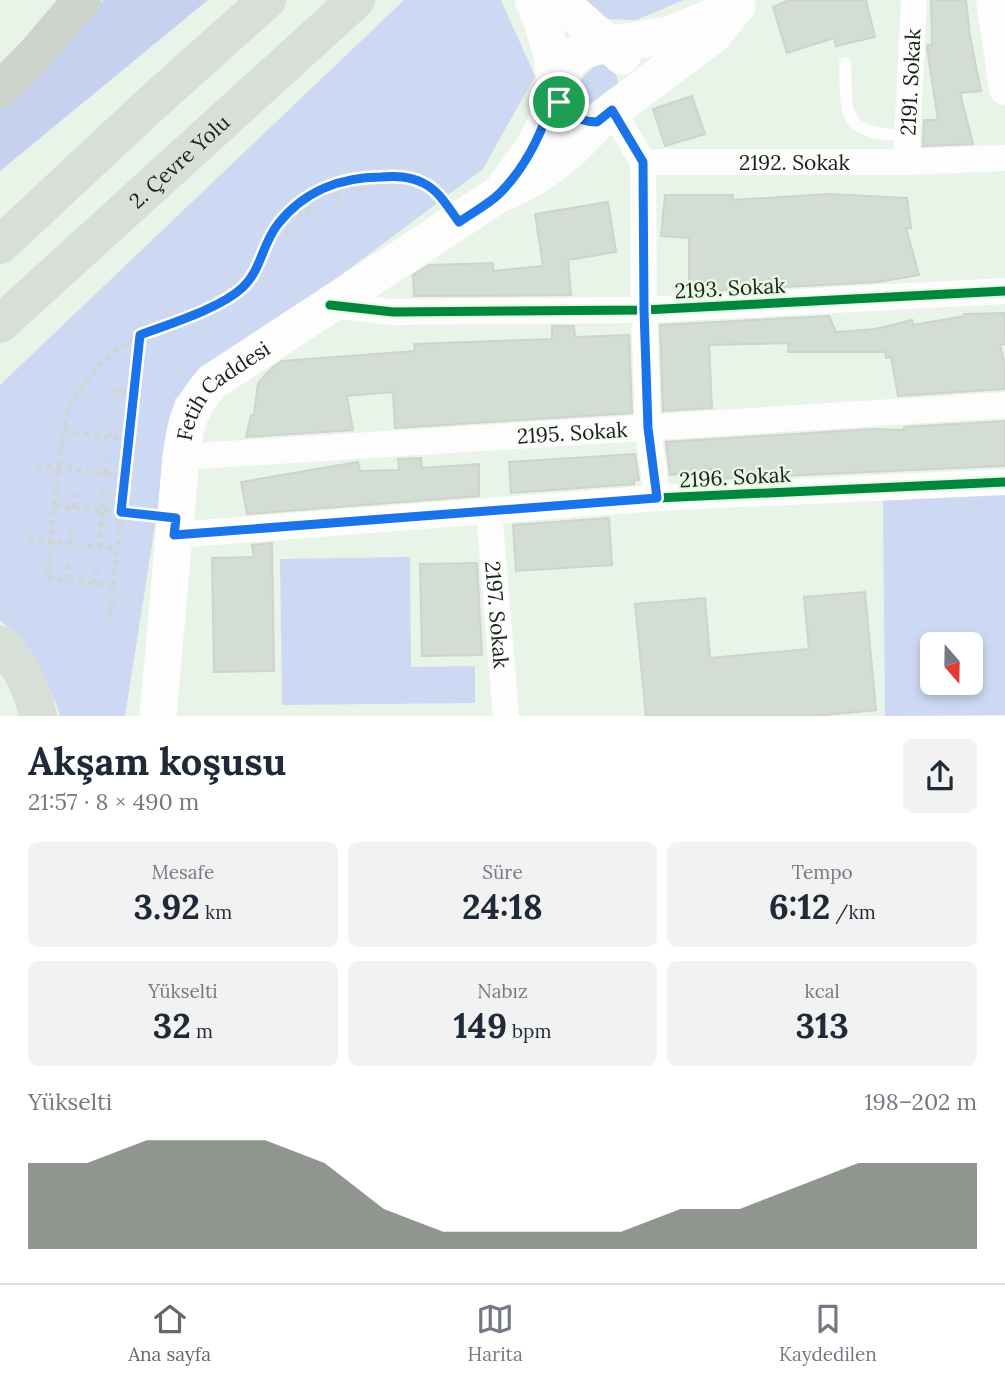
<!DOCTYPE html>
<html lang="tr">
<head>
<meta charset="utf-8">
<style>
	:root { --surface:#fff; --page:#f2f2f3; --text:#1f2937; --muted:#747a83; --line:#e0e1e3; --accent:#626b61 }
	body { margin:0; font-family:Lora,serif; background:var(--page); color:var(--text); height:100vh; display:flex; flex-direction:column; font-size:26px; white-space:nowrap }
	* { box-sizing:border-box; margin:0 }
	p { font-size:23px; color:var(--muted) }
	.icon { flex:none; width:38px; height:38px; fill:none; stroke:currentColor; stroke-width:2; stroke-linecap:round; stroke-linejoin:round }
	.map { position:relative; height:716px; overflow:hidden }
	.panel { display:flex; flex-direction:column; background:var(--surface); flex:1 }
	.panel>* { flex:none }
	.needle { width:46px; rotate:160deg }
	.fabs { position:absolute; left:920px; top:632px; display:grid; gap:14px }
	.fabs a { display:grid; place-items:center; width:63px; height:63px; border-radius:10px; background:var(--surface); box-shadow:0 4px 10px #0003; font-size:35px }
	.pin { position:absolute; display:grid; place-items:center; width:60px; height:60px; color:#fff; margin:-30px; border:4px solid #fff; border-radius:50%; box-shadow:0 2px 7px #0007 }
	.round { display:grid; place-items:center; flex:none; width:74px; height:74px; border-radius:10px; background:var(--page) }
	.headline { display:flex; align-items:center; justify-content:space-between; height:119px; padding:0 28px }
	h1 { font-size:38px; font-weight:700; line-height:52px }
	.metrics { display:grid; grid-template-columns:repeat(3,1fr); gap:10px; height:119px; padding:7px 28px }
	.metrics div { display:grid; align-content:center; border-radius:10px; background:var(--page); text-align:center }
	.metrics b { font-size:35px; font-weight:700 }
	.metrics small { font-size:19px; font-weight:400 }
	.metrics p { font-size:19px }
	.chart { height:196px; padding:14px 28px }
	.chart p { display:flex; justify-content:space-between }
	.chart svg { width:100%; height:126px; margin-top:7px; fill:var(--accent); opacity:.7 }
	.menu { display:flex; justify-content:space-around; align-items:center; height:98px; border-top:2px solid var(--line); background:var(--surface); font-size:19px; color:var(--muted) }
	.menu a { display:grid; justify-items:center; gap:4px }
	.menu .active { color:var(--accent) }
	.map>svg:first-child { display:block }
</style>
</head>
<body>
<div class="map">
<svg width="1005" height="716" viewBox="0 0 1005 716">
	<rect width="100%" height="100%" fill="#e9f4e8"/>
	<g fill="#cdd8f3" fill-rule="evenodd">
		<path d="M404 0H501L535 76 483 169 175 399 125 716H60C49 678 29 646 0 620V385Z"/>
		<polygon points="572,0 684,0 636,20 593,19"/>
		<path d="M603 64C614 70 618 74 618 87L595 110C591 108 587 107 584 104 569 90 587 66 603 64Z"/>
		<path d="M1005 491V715L885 716 883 498ZM933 644H971V682H933Z"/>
		<polygon points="410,557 411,667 475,666 475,703 282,705 280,559"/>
	</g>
	<polygon fill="#c5d1ef" points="103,0 208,0 0,171 0,101"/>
	<g fill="#d4ddd4" stroke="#ccd4cb" stroke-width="2">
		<polygon points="789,0 866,0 875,37 836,46 834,38 787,53 773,7"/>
		<polygon points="931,0 966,0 970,36 981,91 960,93 973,144 923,146 924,120 938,120 927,48 928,45 932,45"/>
		<polygon points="692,96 705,134 665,146 653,109"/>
		<polygon points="829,194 907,198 911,228 906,228 919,275 878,282 689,292 689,238 661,236 665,195 733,195 732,200"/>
		<polygon points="608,202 616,252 568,260 571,295 414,296 413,275 429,265 493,263 493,271 543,266 535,214"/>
		<polygon points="1005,313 1005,344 1000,345 1005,365 1005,389 898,396 891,357 886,358 885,352 788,352 789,343 709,345 712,408 663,411 660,325 829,316 836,332 875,329 912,320 913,325 965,316 964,314"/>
		<polygon points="552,326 574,326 575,337 629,335 632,413 395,428 393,392 347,396 353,430 246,437 251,415 254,415 258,383 272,368 282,361 415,351 414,344 552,339"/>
		<polygon points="1005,421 1005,466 1000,466 782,476 782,473 712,480 711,469 670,475 666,442 874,429 904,430 904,427"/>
		<polygon points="635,454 639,480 634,480 634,484 511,493 509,462"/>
		<polygon points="421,458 422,468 479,464 479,496 247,514 241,482 358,462 360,471 399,470 398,459"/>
		<polygon points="609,518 612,565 516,571 513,525"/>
		<polygon points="272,543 274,671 214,672 212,558 254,557 252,545"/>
		<polygon points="477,563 482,655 422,656 420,564"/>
		<polygon points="865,592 876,710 815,716 646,716 635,604 705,598 710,658 809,649 804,597"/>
	</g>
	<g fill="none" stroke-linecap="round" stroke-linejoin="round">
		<g stroke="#d1d5d1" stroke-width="4.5" stroke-dasharray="5 5" stroke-linecap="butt">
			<polyline points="359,179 363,196"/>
			<polyline points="332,185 341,205"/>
			<polyline points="299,202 314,217"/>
			<polyline points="278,224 294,237"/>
			<polyline points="114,391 134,394"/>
			<polyline points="64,431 129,439"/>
			<polyline points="110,437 112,419"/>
			<polyline points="37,465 125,476"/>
			<polyline points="106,473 107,459"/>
			<polyline points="55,506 147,515"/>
			<polyline points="74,508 76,489"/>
			<polyline points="28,539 117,549"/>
			<polyline points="70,544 71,526"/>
			<polyline points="99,547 104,492"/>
			<polyline points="67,580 69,563"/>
			<polyline points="94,583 96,564"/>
			<path d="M113 585 47 578C52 534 55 490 61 446 64 431 65 412 73 400 89 373 113 348 141 335 174 320 208 312 238 291 256 279 257 260 267 242 292 195 334 177 385 177 408 176 427 180 442 199"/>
			<polyline points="110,615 140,336"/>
		</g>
		<path stroke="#fcfdfc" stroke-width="12" d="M845 63C847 122 842 132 908 136"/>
		<g stroke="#fcfdfc" stroke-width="26">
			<path id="s1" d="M612 110 643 162H906L1005 158"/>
			<polyline points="643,162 644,310 648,428 657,498"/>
			<path id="s2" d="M906 162 914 0"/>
			<polyline points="330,305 393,312 644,310 1005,291"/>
			<path id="s3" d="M181 457 1005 405"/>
			<path id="s4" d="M489 512 506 716"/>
			<polyline points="174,535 657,498 1005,482"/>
		</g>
		<polyline stroke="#fcfdfc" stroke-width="32" points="992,0 1005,89"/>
		<g stroke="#fcfdfc" stroke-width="37">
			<polyline points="533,0 541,18 551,52 557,94"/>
			<polyline points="558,0 622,56"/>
			<polyline points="506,185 533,149 547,121 561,71 573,57 587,48 669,35 718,15"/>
			<path id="s5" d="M158 716 181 457C186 421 188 410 212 382L499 194C538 179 570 154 597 122L712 36 737 6"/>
		</g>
		<polyline stroke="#ced4cd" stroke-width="38" points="0,90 34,56 82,0"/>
		<g stroke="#d7dfd7" stroke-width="38">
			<polyline points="0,245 152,103 267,0"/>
			<path id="s6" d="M0 324 356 0"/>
			<path d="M0 645C20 662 33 690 38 716"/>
		</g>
		<g stroke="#e5f9e3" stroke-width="13">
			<g id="cycleway">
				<polyline points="330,305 393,312 644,310 1005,291"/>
				<polyline points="174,535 657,498 1005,482"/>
			</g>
		</g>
		<use href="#cycleway" stroke="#00873e" stroke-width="9"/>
	</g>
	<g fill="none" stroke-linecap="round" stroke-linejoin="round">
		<g stroke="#fff" stroke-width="14">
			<path id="route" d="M555 91C563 111 576 122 597 122L612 110 643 162 644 310 648 428 657 498 174 535 176 518 121 512 140 335C169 324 219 309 242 288 261 271 262 244 278 224 304 191 341 177 381 177 396 176 409 176 423 183 439 190 449 209 459 222 472 213 489 204 500 193 528 165 544 129 555 91Z"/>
		</g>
		<use href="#route" stroke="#1a73e8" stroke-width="9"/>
	</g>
	<g text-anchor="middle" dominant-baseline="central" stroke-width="5" stroke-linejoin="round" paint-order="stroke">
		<g font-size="21" fill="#192119" stroke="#e5f9e3">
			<text stroke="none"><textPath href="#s2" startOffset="80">2191. Sokak</textPath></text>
			<text stroke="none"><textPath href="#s6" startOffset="242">2. Çevre Yolu</textPath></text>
			<text stroke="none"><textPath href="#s1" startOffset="212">2192. Sokak</textPath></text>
			<text transform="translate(730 288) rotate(-3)">2193. Sokak</text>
			<text stroke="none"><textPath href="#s5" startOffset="343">Fetih Caddesi</textPath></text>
			<text stroke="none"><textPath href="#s3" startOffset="392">2195. Sokak</textPath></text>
			<text transform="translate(735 477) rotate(-3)">2196. Sokak</text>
			<text stroke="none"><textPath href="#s4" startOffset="103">2197. Sokak</textPath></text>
		</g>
	</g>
</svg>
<div class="fabs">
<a><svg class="needle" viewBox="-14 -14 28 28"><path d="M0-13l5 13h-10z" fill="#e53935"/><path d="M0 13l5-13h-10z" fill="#747a83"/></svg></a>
</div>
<div class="pin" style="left:559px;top:102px;background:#1e9e55"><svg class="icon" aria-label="arrive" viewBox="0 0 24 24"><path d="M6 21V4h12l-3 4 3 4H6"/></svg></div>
</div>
<section class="panel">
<div class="headline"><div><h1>Akşam koşusu</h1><p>21:57 · 8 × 490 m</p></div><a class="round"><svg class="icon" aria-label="share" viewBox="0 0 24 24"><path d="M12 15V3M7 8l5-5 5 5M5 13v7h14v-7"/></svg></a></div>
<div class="metrics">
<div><p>Mesafe</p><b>3.92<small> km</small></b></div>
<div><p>Süre</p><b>24:18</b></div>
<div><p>Tempo</p><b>6:12<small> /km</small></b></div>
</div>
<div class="metrics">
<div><p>Yükselti</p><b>32<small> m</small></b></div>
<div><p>Nabız</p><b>149<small> bpm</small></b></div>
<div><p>kcal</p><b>313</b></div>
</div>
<div class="chart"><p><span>Yükselti</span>198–202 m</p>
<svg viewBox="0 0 160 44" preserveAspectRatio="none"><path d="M0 44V14L10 14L20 6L30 6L40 6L50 14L60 30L70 38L80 38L90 38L100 38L110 30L120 30L130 22L140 14L150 14L160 14V44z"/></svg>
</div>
</section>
<nav class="menu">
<a class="active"><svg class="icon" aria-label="home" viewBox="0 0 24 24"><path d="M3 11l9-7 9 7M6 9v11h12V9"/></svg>Ana sayfa</a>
<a><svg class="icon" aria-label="map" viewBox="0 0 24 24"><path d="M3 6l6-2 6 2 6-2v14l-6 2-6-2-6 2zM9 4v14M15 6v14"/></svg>Harita</a>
<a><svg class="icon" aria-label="saved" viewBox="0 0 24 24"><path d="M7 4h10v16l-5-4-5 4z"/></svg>Kaydedilen</a>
</nav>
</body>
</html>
